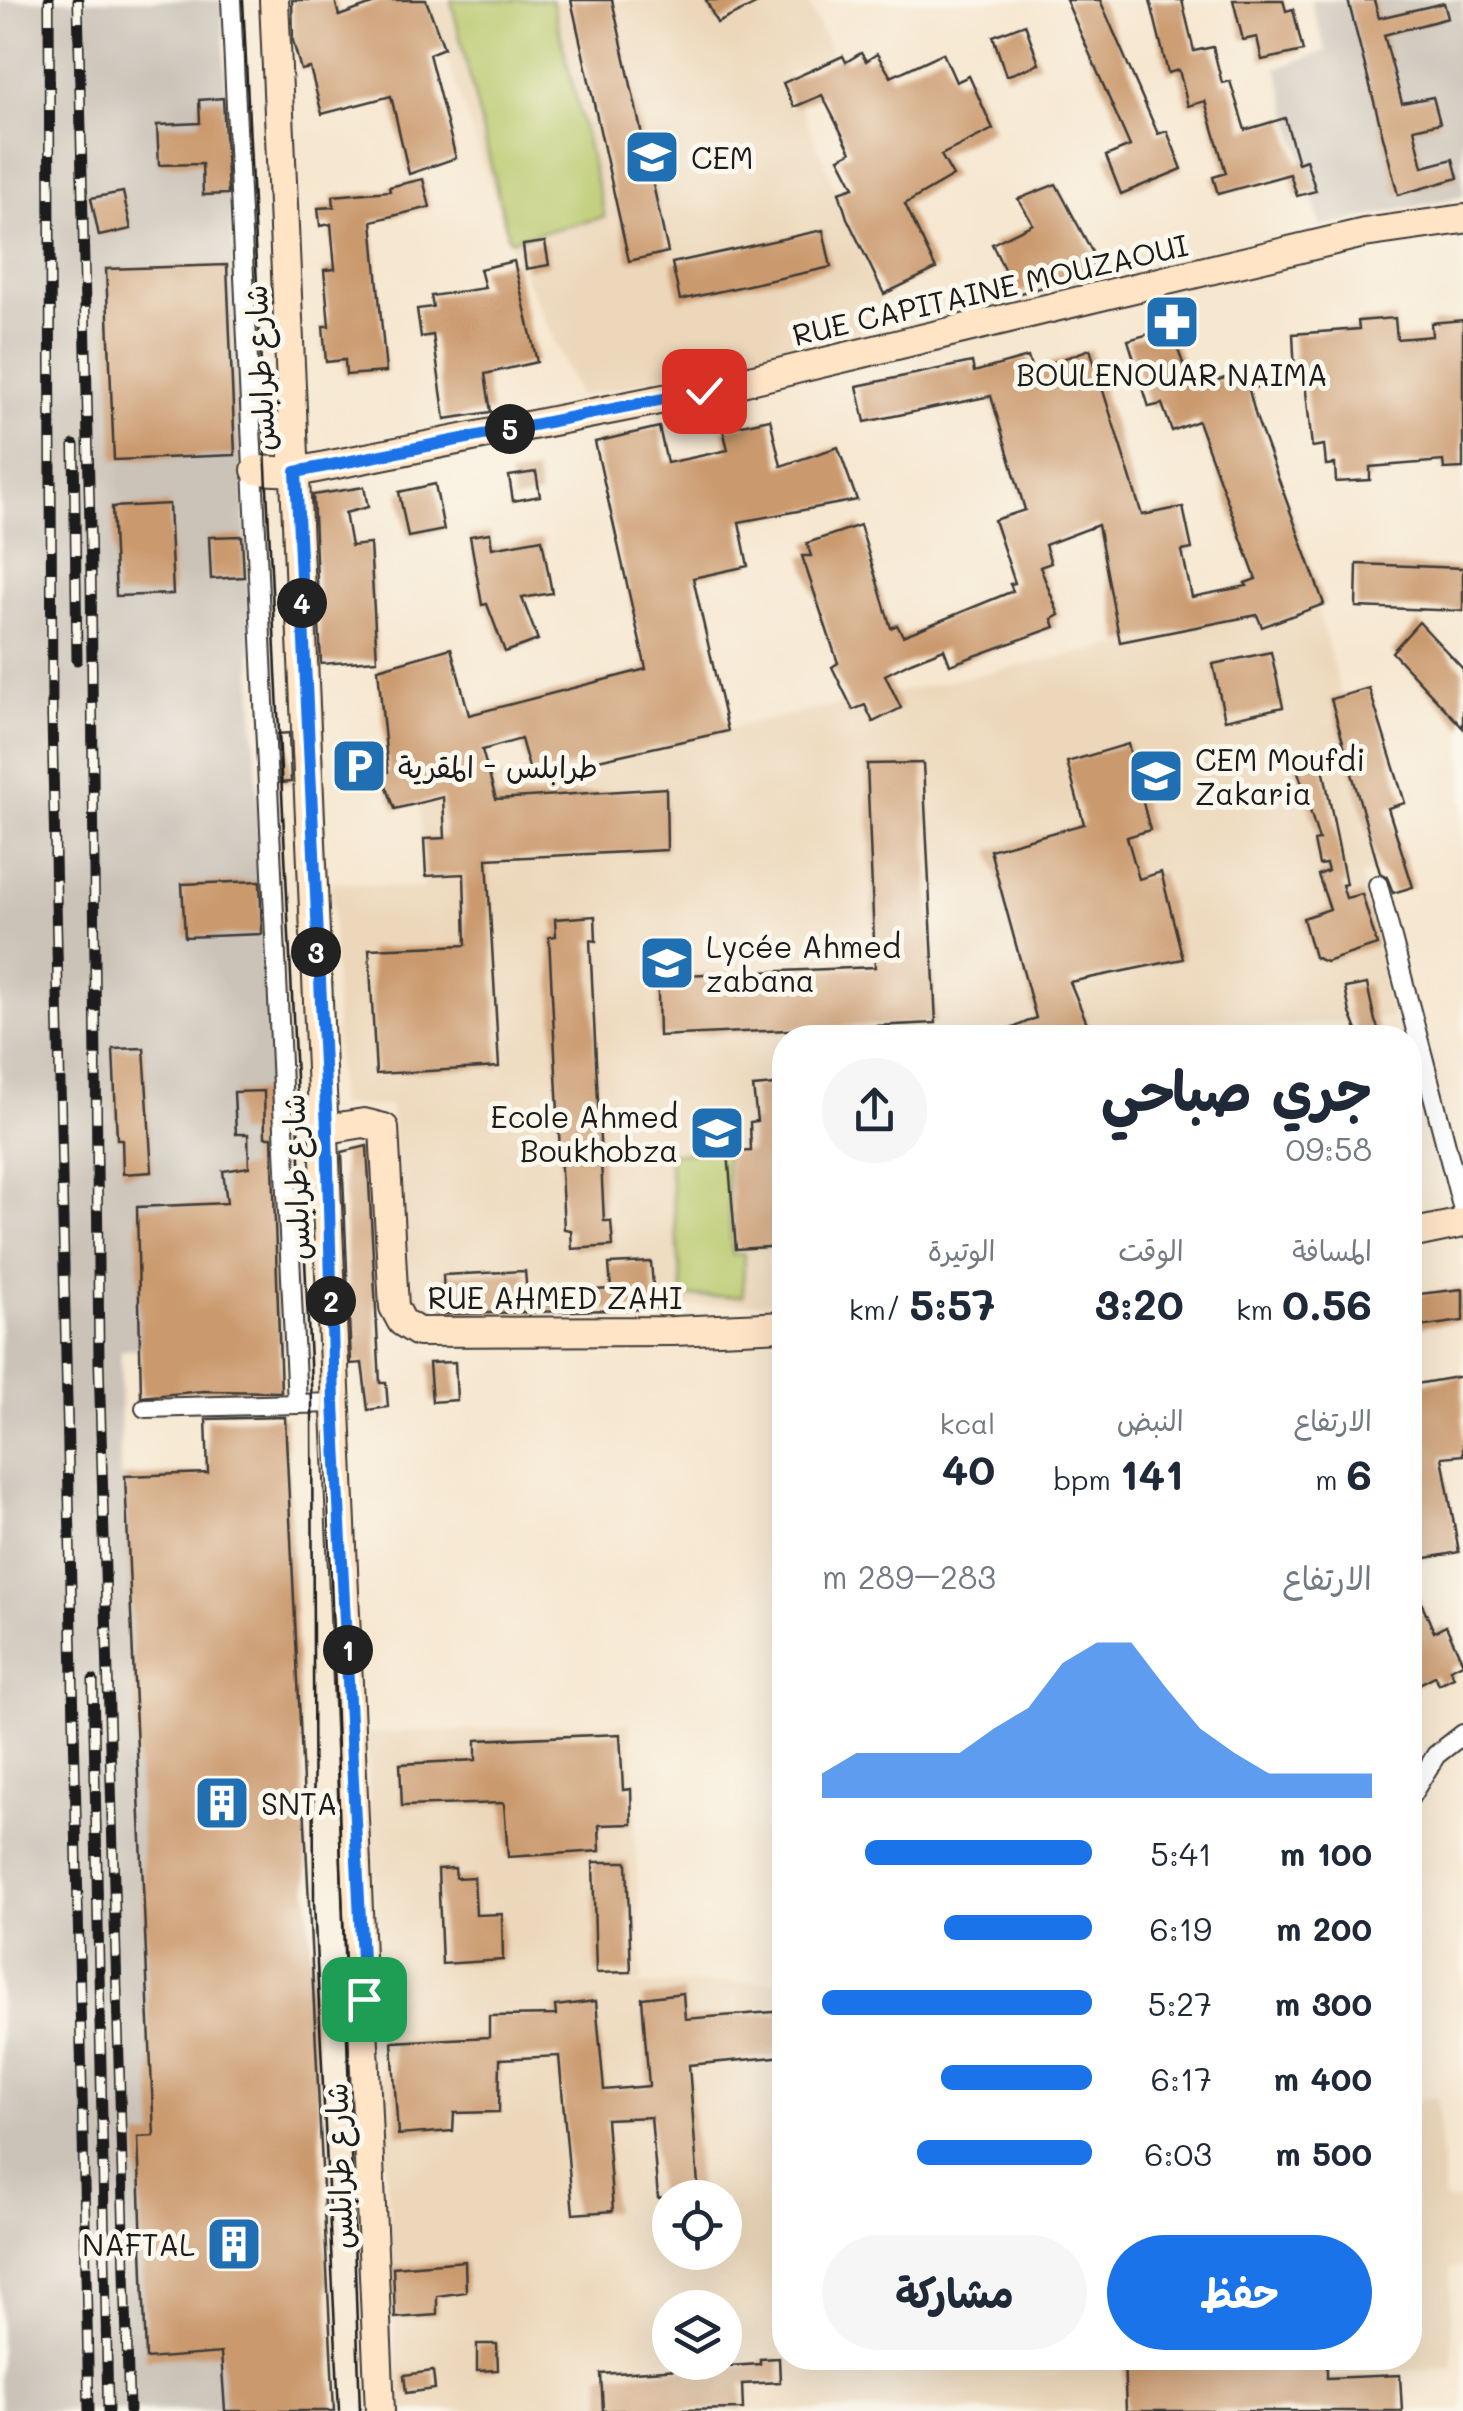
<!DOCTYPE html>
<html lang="ar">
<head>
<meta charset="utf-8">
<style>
	:root { --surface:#fff; --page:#f6f6f7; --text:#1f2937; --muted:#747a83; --accent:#1a73e8 }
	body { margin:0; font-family:Mali,"Playpen Sans Arabic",sans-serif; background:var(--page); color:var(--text); direction:rtl; height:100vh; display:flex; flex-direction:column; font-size:38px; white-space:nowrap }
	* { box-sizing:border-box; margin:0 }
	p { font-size:32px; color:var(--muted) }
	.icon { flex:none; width:55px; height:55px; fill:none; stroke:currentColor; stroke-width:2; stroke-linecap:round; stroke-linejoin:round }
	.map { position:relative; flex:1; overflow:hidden; direction:ltr }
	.side { position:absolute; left:772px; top:1025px; width:650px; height:1345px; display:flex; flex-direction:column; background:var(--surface); border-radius:40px; box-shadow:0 10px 40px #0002; direction:rtl }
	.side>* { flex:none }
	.tools { position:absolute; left:652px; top:2180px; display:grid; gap:20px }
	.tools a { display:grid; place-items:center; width:90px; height:90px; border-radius:50%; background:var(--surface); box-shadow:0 10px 40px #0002; font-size:50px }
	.pin { position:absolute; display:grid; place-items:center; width:85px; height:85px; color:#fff; margin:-42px; border-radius:20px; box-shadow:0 5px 15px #0006 }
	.km { position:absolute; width:50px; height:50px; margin:-25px; border-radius:50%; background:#222; color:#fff; font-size:28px; line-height:50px; text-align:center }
	.round { display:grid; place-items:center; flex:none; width:105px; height:105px; border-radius:52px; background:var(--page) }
	.headline { display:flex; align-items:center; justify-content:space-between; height:170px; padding:0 50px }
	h1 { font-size:55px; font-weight:700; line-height:75px }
	.stats { display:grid; grid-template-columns:repeat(3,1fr); gap:15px; height:170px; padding:10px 50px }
	.stats div { display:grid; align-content:center }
	.stats b { font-size:42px; font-weight:700 }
	.stats small { font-size:28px; font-weight:400 }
	.stats p { font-size:28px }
	.chart { height:280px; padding:20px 50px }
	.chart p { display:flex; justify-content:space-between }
	.chart svg { width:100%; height:180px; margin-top:10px; fill:var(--accent); opacity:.7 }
	.action { display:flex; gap:20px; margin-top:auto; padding:20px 50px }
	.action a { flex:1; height:115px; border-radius:60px; background:var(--accent); color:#fff; font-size:40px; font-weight:700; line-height:115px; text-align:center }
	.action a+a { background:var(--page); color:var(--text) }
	ul { padding:0 50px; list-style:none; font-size:32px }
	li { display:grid; grid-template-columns:160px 120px 1fr; align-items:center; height:75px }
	li i { height:25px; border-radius:12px; background:var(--accent) }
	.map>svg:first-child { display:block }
</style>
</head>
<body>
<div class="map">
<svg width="1463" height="2411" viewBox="0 0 1463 2411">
	<rect width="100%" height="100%" fill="#fbf7ec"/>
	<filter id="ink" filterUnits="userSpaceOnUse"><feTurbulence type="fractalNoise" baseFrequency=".01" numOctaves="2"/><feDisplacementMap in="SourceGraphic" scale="20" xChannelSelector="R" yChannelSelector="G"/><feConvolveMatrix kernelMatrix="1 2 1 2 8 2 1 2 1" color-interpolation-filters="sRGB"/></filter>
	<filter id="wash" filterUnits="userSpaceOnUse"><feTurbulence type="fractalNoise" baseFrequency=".0048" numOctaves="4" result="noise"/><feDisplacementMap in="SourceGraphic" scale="40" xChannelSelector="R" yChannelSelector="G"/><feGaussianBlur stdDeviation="2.25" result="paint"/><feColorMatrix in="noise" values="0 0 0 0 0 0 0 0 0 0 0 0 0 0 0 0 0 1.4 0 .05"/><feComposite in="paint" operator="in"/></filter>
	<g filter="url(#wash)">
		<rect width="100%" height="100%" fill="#f6e7d0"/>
		<g fill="#ecd7ba" fill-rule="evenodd">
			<polygon points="427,0 807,0 833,56 788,74 884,307 863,333 579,396 509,240"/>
			<polygon points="1316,603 1388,867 1361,875 1392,1017 1137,1038 785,1038 785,1301 428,1321 415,1312 406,1299 391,1106 338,1105 332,882 424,889 419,794"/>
			<path d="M630 1723 642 1983 593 1987 785 1981V2358H1410V2100L1437 2097 1445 2201H1463V2267L1450 2269 1453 2368 1322 2375V2411H398L366 1734ZM670 2198H725V2252H670ZM670 2308H725V2362H670Z"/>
		</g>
		<g fill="#cbc2b8">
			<polygon points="0,0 222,0 282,1344 121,1350 120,1477 287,1469 334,2411 0,2411"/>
			<polygon points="1310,0 1463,0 1463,196 1321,227 1277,68 1326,51"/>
		</g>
		<g fill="#b8c86a" stroke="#6a7243" stroke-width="2.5">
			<polygon points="451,0 552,0 605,217 509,240"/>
			<polygon points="725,1150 732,1254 744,1254 743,1296 683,1297 668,1154"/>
		</g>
		<g id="blocks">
			<g fill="#ca996d">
				<polygon points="292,0 335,0 339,16 383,0 426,0 444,48 429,54 456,158 409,174 391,96 322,114 310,68 301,70 293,41"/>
				<polygon points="571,0 612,0 668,252 629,261"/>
				<polygon points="706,0 764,0 717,23"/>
				<polygon points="1066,0 1100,0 1158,134 1167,131 1182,169 1121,194 1106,156 1130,146"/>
				<polygon points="1150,0 1182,0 1194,51 1213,47 1222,83 1230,81 1245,130 1285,118 1298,163 1306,160 1316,191 1297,196 1290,174 1218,194 1213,177 1226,173 1205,101 1188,106 1179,70 1168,73"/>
				<polygon points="1233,0 1283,0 1286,11 1293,9 1303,51 1262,60 1257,37 1243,40"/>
				<polygon points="1348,0 1374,0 1379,18 1444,3 1448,18 1384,35 1402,103 1433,97 1440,123 1414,129 1423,167 1453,159 1458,178 1398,195"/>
				<polygon points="1025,24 1039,64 1006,76 993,36"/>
				<polygon points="861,53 866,61 877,54 891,77 943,53 956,82 969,76 993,129 941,155 953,176 905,204 936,269 884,294 847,218 839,192 854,187 839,158 851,152 822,95 794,107 783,83 843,56 846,62"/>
				<polygon points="223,98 228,194 203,195 202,164 159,165 157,125 200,123 199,100"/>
				<polygon points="423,179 430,207 372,221 386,372 346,375 345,360 326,362 323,326 329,326 324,270 335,269 331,224 320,226 318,208 334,207 333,196 390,191 389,187"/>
				<polygon points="1056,184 1103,272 1016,294 992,244 1033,224 1018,199"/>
				<polygon points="123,192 131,229 99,236 91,198"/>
				<polygon points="823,230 831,267 680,300 672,263"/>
				<polygon points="545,242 549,265 526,269 523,245"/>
				<polygon points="514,261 537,362 485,374 491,412 445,419 433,335 421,337 417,309 433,307 431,296 485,288 480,269"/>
				<polygon points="227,265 235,455 114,460 106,269"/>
				<polygon points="1395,318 1397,339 1432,336 1431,323 1463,320 1463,468 1444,469 1443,461 1370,467 1370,480 1336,482 1335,464 1326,465 1324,445 1312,447 1304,373 1295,374 1293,334 1359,329 1358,321"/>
				<polygon points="1170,328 1192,388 1258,368 1263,384 1249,390 1256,417 1324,604 1262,627 1257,615 1120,642 1098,525 1045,545 1051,563 1040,567 1059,615 1052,619 1055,627 950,665 944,649 911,662 885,675 901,708 873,722 865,705 853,710 832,667 838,663 802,556 811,556 807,543 860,525 891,628 897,625 903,636 1013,591 1010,584 1015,583 994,520 1025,510 991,396 865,422 857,386 972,362 974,372 1028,357 1032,370 1090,349 1142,515 1183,507 1192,549 1182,551 1192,597 1247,586 1245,583 1256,579 1198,421 1172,431 1162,404 1149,407 1128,340"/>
				<polygon points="770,419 781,466 838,447 857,500 739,522 748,566 693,578 728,731 531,775 521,739 482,750 496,799 666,788 667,850 487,859 499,1067 376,1074 369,949 466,945 464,874 426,876 424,839 445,838 443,797 395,809 382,775 388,772 378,669 451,648 469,715 646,669 595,442 659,427 667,463 728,450 723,429"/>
				<polygon points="536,472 540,496 513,501 509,476"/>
				<polygon points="435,484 444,530 408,537 399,492"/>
				<polygon points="364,487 368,507 345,513 351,546 370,544 377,660 321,664 313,495"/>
				<polygon points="169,504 173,594 116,596 112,507"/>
				<polygon points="490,533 492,548 542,539 552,593 522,598 538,640 505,652 487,604 482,605 470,536"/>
				<polygon points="242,536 244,577 211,579 209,537"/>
				<polygon points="1357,564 1463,568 1463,611 1356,607"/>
				<polygon points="1419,622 1463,669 1463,728 1392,652"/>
				<polygon points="1271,652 1283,707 1225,720 1213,664"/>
				<polygon points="1369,688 1405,803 1388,808 1413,887 1393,893 1387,877 1380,873 1331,699"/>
				<polygon points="289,733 291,782 280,783 278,734"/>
				<polygon points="1128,744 1150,830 1127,837 1139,879 1161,872 1183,959 1070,982 1089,1028 1067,1038 990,1038 1036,1018 990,850 1084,824 1067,762"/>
				<polygon points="1319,747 1346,884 1342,885 1346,898 1362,894 1377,945 1326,962 1314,957 1303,918 1330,909 1318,875 1328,871 1326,864 1319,865 1314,841 1319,840 1293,755"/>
				<polygon points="923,763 936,1023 659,1036 657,951 679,948 683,975 875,967 867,764"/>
				<polygon points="260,881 262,934 185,937 182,884"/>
				<polygon points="595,916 596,941 590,940 604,1221 611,1221 613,1246 572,1249 571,1230 564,1229 549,937 556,936 555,919"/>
				<polygon points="1367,984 1375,1021 1382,1038 1360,1038 1350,1013 1345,988"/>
				<polygon points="144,1048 152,1172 123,1174 122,1139 117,1139 113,1049"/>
				<polygon points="785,1084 785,1246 736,1249 728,1152 751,1151 750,1122 757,1121 753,1087"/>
				<polygon points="264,1091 265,1137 272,1137 281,1392 203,1391 141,1397 137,1207 227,1203 223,1171 249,1167 248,1134 236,1134 234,1092"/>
				<polygon points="367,1146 380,1383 386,1383 388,1407 368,1410 362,1363 351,1364 342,1152"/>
				<polygon points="651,1262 655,1309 445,1314 443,1275 525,1271 527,1294 611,1289 609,1264"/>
				<polygon points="1463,1289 1463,1321 1410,1328 1410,1295"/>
				<polygon points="455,1362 457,1400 432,1402 429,1363"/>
				<polygon points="1463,1376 1463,1455 1442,1457 1459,1552 1410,1561 1410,1385"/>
				<polygon points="285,1417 334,2411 225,2411 221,2353 146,2359 138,2137 154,2136 125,1476 208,1473 206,1419"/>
				<polygon points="1410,1576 1434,1632 1446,1626 1463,1663 1450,1669 1454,1677 1439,1684 1435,1676 1415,1686 1410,1674 1410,1640 1417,1637 1410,1621"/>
				<polygon points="620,1734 623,1790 631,1789 632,1824 599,1825 600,1851 508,1857 504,1803 402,1806 400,1764 476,1760 476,1740"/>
				<polygon points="593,1862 627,1862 631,1972 596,1973"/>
				<polygon points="455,1868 456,1878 474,1877 476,1915 502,1914 503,1960 442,1964 438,1869"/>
				<polygon points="683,1993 685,2019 785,2011 785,2056 689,2065 699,2198 658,2198 651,2117 606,2119 613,2211 573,2214 559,2056 500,2059 499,2112 454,2113 453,2131 398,2135 392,2042 489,2037 489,2016 556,2015 555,2006 596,2001 604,2090 649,2086 642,1998"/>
				<polygon points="465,2261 466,2292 437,2296 437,2315 395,2318 393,2267"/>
				<polygon points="477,2344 497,2344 498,2370 477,2371"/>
				<polygon points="779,2358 780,2382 742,2384 743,2409 603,2411 601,2374 760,2364 760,2359"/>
				<polygon points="1124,2358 1251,2358 1251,2365 1327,2362 1327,2378 1400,2375 1402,2411 1126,2411"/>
				<polygon points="433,2371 435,2389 406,2393 404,2375"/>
			</g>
		</g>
	</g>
	<g filter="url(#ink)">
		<use href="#blocks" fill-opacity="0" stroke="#3d3a37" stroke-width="2.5"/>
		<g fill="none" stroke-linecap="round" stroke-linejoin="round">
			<g stroke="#3d3a37" stroke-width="22">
				<g id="street">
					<polyline points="231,0 297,1404"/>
					<polyline points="1378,885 1463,1210"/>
					<polyline points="1202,1038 1205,1038"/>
					<polyline points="145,1408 334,1403"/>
					<polyline points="1410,1797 1436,1755 1463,1734"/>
				</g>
			</g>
			<g stroke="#3d3a37" stroke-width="32">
				<g id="secondary">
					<polyline points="274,0 380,2411"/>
					<polyline points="256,470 296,472 704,391 1364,233 1463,219"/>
					<polyline points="327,1129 364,1123 384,1128 394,1307 402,1322 418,1332 673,1331 785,1326"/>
					<polyline points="1410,1234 1463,1223"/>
				</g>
			</g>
			<use href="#street" stroke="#fff" stroke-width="18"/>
			<use href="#secondary" stroke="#ffe4c6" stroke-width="28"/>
			<g stroke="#1c1c1c" stroke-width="2.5">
				<polyline points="243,0 312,1403 314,1903 339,2411"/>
				<polyline points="326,1432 360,2411"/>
			</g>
			<g stroke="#1c1c1c" stroke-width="11">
				<g id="rail">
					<polyline points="49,0 52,717 89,2411"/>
					<polyline points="78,0 91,571 99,1362 129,2411"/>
					<polyline points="74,445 77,660"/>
					<polyline points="93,1680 108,2411"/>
				</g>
			</g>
			<use href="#rail" stroke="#fbf7ec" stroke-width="8" stroke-dasharray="22" stroke-linecap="butt"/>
		</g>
	</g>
	<g fill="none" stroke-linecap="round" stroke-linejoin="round" filter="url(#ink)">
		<g stroke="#fff" stroke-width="20">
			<polyline id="route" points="364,1999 334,1403 327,1128 296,472 704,391"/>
		</g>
		<use href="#route" stroke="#1a73e8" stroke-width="12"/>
	</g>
	<defs>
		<g id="school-square" transform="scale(2.875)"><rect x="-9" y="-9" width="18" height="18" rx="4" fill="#1f6fb2" stroke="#fbf7ec"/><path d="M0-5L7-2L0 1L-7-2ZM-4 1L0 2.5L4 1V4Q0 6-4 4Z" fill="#fff"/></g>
		<g id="pharmacy-square" transform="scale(2.875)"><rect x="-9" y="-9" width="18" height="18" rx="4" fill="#1f6fb2" stroke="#fbf7ec"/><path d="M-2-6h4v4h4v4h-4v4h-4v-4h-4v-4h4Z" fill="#fff"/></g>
		<g id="parking-square" transform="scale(2.875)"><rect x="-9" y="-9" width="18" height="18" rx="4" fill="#1f6fb2" stroke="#fbf7ec"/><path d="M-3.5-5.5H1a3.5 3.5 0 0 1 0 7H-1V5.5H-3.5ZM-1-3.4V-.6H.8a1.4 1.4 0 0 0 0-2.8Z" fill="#fff"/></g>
		<g id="building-square" transform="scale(2.875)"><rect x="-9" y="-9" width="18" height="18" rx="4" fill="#1f6fb2" stroke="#fbf7ec"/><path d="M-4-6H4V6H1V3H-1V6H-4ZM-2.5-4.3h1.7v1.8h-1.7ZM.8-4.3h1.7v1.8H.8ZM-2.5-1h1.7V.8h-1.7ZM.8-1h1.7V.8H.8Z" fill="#fff"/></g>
	</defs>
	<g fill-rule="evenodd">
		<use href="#school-square" x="652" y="157"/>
		<use href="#pharmacy-square" x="1172" y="322"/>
		<use href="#parking-square" x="359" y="766"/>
		<use href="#school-square" x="1156" y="776"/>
		<use href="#school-square" x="667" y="963"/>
		<use href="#school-square" x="717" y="1133"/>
		<use href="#building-square" x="222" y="1803"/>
		<use href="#building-square" x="234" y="2244"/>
	</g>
	<g text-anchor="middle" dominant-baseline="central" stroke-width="10" stroke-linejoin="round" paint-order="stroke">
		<g font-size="30" fill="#1c1c1c" stroke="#fbf7ec" text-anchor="start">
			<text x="691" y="157">CEM</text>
			<text x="1172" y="374" text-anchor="middle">BOULENOUAR NAIMA</text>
			<text x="1195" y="759">CEM Moufdi<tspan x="1195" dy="34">Zakaria</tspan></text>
			<text x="398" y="766">طرابلس - المقرية</text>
			<text x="706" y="946">Lycée Ahmed<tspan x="706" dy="34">zabana</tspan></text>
			<text x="678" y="1116" text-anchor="end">Ecole Ahmed<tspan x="678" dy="34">Boukhobza</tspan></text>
			<text x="261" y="1803">SNTA</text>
			<text x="195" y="2244" text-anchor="end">NAFTAL</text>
		</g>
		<g font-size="30" fill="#1c1c1c" stroke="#fbf7ec">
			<text transform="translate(990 289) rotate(-13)">RUE CAPITAINE MOUZAOUI</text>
			<text transform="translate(259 368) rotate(-93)">شارع طرابلس</text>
			<text transform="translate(295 1177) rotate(-92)">شارع طرابلس</text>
			<text x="555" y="1297">RUE AHMED ZAHI</text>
			<text transform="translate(338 2166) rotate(-92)">شارع طرابلس</text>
		</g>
	</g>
</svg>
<div class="tools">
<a><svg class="icon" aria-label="locate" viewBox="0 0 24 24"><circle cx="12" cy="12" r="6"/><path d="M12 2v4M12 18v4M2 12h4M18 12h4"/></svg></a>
<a><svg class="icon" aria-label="layers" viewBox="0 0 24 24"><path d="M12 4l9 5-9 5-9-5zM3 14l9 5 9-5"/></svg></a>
</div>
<div class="pin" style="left:364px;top:1999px;background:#1e9e55"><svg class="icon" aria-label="arrive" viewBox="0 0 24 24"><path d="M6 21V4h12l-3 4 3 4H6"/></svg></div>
<div class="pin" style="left:704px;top:391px;background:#d93025"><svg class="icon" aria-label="check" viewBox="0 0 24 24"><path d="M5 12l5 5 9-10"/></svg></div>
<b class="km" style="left:348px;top:1650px">1</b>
<b class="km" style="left:331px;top:1301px">2</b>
<b class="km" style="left:316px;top:952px">3</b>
<b class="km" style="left:302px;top:603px">4</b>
<b class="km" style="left:510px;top:429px">5</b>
<section class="side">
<div class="headline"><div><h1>جري صباحي</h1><p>09:58</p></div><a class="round"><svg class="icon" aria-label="share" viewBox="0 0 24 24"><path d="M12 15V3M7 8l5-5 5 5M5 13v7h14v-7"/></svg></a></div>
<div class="stats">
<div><p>المسافة</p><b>0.56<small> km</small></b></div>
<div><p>الوقت</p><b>3:20</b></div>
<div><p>الوتيرة</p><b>5:57<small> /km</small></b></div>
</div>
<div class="stats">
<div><p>الارتفاع</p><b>6<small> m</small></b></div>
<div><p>النبض</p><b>141<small> bpm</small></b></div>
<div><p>kcal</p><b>40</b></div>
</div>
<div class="chart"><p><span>الارتفاع</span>283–289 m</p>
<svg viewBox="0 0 160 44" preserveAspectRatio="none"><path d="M0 44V38L10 33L20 33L30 33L40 33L50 27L60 22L70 11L80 6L90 6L100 17L110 27L120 33L130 38L140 38L150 38L160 38V44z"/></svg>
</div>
<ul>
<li><b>100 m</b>5:41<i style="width:84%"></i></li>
<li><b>200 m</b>6:19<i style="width:55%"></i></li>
<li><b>300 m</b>5:27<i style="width:100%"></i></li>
<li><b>400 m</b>6:17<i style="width:56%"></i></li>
<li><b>500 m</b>6:03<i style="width:65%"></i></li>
</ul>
<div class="action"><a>حفظ</a><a>مشاركة</a></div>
</section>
</div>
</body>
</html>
